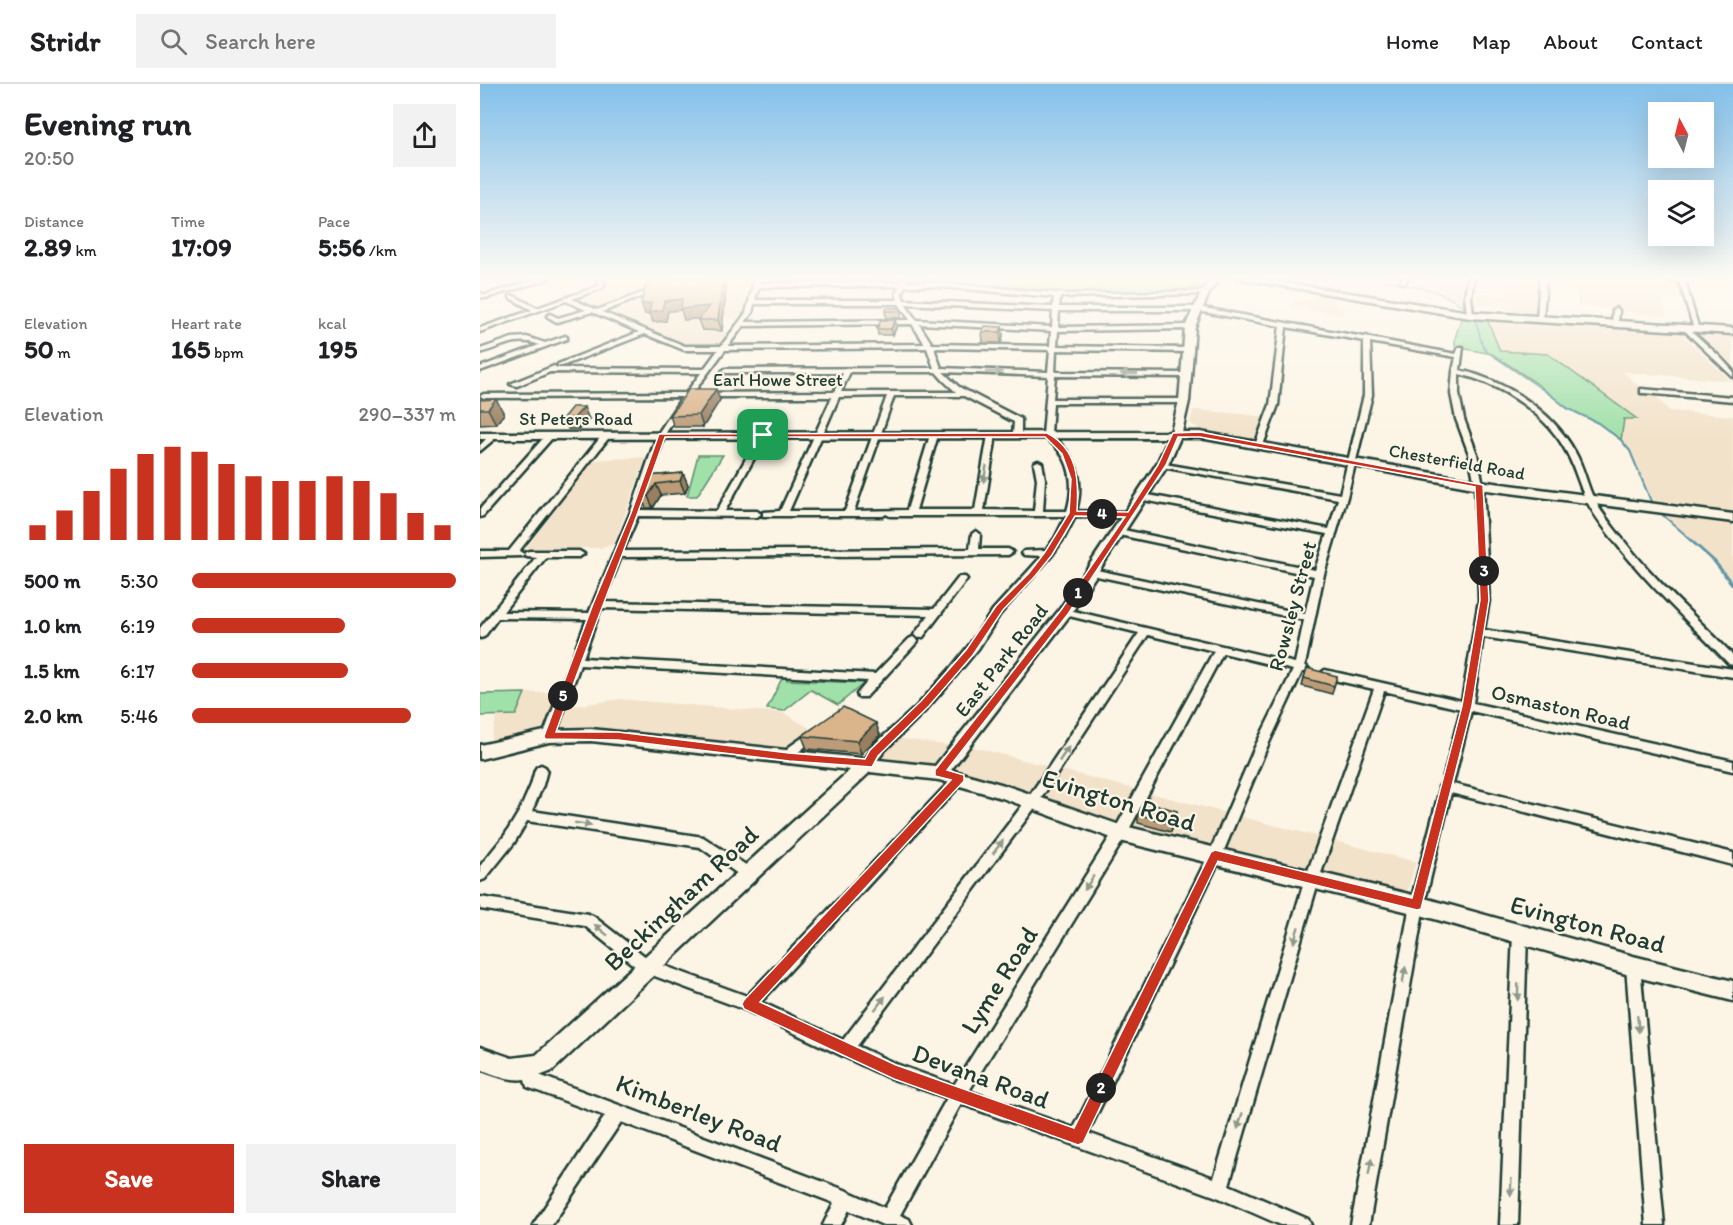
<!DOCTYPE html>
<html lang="en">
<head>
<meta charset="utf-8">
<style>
	:root { --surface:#fff; --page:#f2f2f2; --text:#202124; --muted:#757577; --line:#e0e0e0; --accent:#c8321e }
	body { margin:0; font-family:Itim,sans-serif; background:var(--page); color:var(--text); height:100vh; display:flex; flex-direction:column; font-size:22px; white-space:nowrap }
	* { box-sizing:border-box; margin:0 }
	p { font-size:20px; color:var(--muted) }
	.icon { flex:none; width:33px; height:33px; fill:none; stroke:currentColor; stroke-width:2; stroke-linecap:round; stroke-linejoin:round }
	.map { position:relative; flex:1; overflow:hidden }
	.panel { display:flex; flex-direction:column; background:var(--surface); width:480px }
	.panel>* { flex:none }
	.needle { width:39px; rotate:353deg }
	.fabs { position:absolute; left:1168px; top:18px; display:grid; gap:12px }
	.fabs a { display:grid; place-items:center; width:66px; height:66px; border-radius:0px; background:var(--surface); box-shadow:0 6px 24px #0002; font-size:30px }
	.pin { position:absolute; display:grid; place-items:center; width:51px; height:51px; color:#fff; margin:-26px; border-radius:12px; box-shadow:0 3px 9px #0006 }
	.km { position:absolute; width:30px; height:30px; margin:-15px; border-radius:50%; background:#222; color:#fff; font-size:16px; line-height:30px; text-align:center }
	.round { display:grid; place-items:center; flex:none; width:63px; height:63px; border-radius:0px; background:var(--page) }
	.summary { display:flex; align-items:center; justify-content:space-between; height:102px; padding:0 24px }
	h1 { font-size:33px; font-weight:700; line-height:45px }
	.metrics { display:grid; grid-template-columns:repeat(3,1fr); gap:9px; height:102px; padding:6px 24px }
	.metrics div { display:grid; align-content:center }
	.metrics b { font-size:26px; font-weight:700 }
	.metrics small { font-size:16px; font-weight:400 }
	.metrics p { font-size:16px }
	.chart { height:168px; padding:12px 24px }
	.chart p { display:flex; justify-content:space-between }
	.chart svg { width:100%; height:108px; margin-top:6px; stroke:var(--accent); stroke-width:6 }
	.primary-button { display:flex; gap:12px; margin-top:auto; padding:12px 24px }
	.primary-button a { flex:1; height:69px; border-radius:0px; background:var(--accent); color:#fff; font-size:24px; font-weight:700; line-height:69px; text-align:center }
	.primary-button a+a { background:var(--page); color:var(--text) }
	ul { padding:0 24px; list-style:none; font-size:20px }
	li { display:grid; grid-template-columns:96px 72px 1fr; align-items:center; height:45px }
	li i { height:15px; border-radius:8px; background:var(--accent) }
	header { display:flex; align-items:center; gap:36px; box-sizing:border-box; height:84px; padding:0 30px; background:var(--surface); border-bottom:2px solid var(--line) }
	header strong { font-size:28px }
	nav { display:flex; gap:33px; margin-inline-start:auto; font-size:21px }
	.search { width:420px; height:54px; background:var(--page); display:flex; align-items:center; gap:15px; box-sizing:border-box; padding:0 21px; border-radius:0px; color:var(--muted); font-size:22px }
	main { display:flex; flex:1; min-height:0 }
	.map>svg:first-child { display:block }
</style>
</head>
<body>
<header>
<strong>Stridr</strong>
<div class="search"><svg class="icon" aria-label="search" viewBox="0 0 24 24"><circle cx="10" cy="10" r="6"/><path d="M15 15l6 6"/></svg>Search here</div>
<nav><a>Home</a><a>Map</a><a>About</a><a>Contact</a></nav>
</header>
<main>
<section class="panel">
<div class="summary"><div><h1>Evening run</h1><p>20:50</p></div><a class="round"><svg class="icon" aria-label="share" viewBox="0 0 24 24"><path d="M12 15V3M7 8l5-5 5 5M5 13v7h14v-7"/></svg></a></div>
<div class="metrics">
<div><p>Distance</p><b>2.89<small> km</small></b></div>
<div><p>Time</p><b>17:09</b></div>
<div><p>Pace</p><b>5:56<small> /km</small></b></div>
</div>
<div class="metrics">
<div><p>Elevation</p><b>50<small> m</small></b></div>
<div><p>Heart rate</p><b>165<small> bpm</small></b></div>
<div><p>kcal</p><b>195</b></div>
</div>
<div class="chart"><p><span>Elevation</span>290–337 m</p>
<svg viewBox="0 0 160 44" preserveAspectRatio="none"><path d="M5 44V38M15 44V32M25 44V24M35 44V15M45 44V9M55 44V6M65 44V8M75 44V13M85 44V18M95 44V20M105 44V20M115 44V18M125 44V20M135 44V25M145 44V33M155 44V38"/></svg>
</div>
<ul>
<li><b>500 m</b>5:30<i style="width:100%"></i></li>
<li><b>1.0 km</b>6:19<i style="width:58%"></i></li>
<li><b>1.5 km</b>6:17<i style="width:59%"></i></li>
<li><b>2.0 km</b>5:46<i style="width:83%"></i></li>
</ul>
<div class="primary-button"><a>Save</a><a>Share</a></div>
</section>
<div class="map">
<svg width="1253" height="1141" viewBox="0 0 1253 1141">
	<rect width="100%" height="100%" fill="#fcf5e5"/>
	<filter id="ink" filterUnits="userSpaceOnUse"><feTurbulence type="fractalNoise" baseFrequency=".0167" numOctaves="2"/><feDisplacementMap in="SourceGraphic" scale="12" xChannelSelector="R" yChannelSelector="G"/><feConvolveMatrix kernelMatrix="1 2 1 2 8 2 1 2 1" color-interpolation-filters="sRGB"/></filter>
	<g filter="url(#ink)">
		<g fill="#f2e2ca">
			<polygon points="122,194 199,194 122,222 114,223 97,216 130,202"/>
			<polygon points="231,194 271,194 263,229 259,235 237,235 224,242 219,247 248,248 239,261 202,261 125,226 152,215 156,216"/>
			<polygon points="958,194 987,194 982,219 954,206"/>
			<polygon points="999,194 1029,194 1057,198 1054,231 1028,231 1023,221 994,220 997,208 1027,212 1027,202 998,198"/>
			<polygon points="1100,194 1172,194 1199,197 1202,216 1182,213 1186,233 1174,231 1097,221 1097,201 1069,198 1070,195 1100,198"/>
			<polygon points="838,210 855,212 852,219 857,220 856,223 866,224 862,231 810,223 814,217 834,216"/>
			<polygon points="1007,235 1196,245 1251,297 1143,288 1165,308 1176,312 1189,327 1253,332 1253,428 1173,418 1150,367 1141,356 1144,334 1156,334 1068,270 1020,267"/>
			<polygon points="1213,246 1253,248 1253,286"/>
			<polygon points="713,326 762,330 784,333 773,355 721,346 710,339"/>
			<polygon points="166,373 134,460 123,464 46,464 113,376"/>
			<polygon points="1182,428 1253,437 1253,501 1234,477 1186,435"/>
			<polygon points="85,608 80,624 140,615 304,629 336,648 360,629 410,653 479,663 482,660 936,778 925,816 640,749 459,689 111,651 8,666 17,632 36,631 45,609"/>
		</g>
		<g fill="#a0e0a9" stroke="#608e6e" stroke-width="1.5">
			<polygon points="431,194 727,194 718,207 585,210 432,198"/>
			<polygon points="982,232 1007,235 1020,267 1068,270 1157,335 1144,335 1141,356 1118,339 1087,324 1056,299 1012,270 975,263 975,254"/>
			<polygon points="218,371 243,371 217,412 207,412"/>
			<polygon points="303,592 307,596 384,599 358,621 331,606 304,627 287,625"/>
			<polygon points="45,609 36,631 0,632 0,610"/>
		</g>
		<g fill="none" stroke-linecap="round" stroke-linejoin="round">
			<path stroke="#6096a4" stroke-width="1.5" d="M893 194C926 201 981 205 997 241 1001 251 998 255 1006 267L1069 310"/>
			<g stroke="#6096a4" stroke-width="2">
				<polyline points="1067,308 1087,324 1118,339 1141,356 1150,367 1173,422"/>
				<polyline points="1178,427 1208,453"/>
			</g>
			<polyline stroke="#6096a4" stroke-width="3" points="1206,452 1234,477 1253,501"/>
			<g stroke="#1f3d34" stroke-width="5">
				<g id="street">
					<polygon points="62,194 68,195 6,214 0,213 0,209 5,211"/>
					<path d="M116 194H122L125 201 120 205 92 215 117 226 175 204H179V206L122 228 205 262H241L266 229 275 194H281L280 199 420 198 422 194H428L426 198H451L587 210 725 207 728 209 727 210 580 213 579 223H718L884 253 887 252 890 254 976 270 979 263H983L980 286C1025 297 1072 326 1095 368 1103 382 1106 397 1112 411 1119 426 1130 439 1140 452 1174 496 1214 531 1253 571V581L1249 580C1210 539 1169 502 1134 457 1123 442 1111 428 1104 411 1098 397 1094 382 1087 369 1067 330 1021 300 979 290V310L984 335 997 370 1003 401 1009 516 1004 546 1253 585V593L1003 553 993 619 1253 677V687L991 627 973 700 1253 769V781L971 709 944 821 889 1141H871L930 821 960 705 959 703 962 699 981 625 904 607 839 795 749 1101 828 1135 831 1141H801L737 1113 481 1020 420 1131 429 1135 432 1141H403L369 1126 361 1141H343L354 1119 141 1038 72 1141H53L125 1032 47 1003 42 986 44 980 50 978 56 980 59 991 365 1106 405 1124 467 1014 407 993 266 926 161 887 105 842 0 825V813L108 830 113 832 171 877 267 912 476 691 480 689 484 691 486 694 484 697 281 918 363 956 548 714 659 549 581 530 580 528 581 526 585 525 815 579 824 536 612 491 607 488 612 485 825 530 834 492 639 451 635 448 639 445 835 486 847 450 663 416 659 413 663 410 849 445 858 415 682 383H679V379L860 410 884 311V257L806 243 798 321 783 361 782 363H776L775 361 790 321 800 242 718 227H579L578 243 710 241 713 243 710 245 578 247 577 262 709 264 712 266 709 268 576 266 575 288 708 289 711 291 708 293 575 292 573 315H704L708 317 704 319H573L571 350C596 373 605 394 596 427L651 428 655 431 651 434 595 433 584 454 572 471 520 530 498 565 478 589 444 628 405 666 392 683 388 685 384 683 382 680 396 659 437 622 471 584 490 560 513 526 562 472 544 471 542 469 544 467 566 466 575 454 586 432H410L406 430 403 432H283V428L300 427 352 313H210L185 350 160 426 237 427 279 351 283 349 287 351 245 427H277L281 430 277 433 158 432 143 467 490 465 492 450 496 447 500 450 499 465H528L533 468 528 471 141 473 123 518 454 525 479 493H485L487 495 443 553 439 554 434 551 449 531 121 524 103 574 395 590 429 555 433 553 438 557 386 613H378L377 610 388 597 100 581 75 652 73 655H65L63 652 107 535 18 534 4 553 0 554V544L56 473 46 472 44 470 46 468 49 467H99L104 470 99 473H66L23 528 109 529 150 430 177 351 202 313 4 314 0 312 4 310 206 309 221 289 70 288 37 302 30 300 74 282 77 284 224 285 238 266H204L165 250 82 282H78V280L159 248 112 228 77 238 68 233 67 232 70 230 78 234 106 226 86 217 0 248V244L52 226 30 214V212H34L57 224 116 203 120 200ZM419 202 416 210 418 216H275L279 203ZM425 202H451L574 213 573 223 424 216 422 210ZM274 220H419L430 236 265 238 272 229ZM425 220 573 227 572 243 436 236ZM432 240 445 260 248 262 263 242ZM439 240 571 247 570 262 452 260ZM890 258 976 273 973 287 971 310 976 335 989 370 995 401 999 516 982 617 845 586 840 590 845 594 894 605 825 795 734 1094 608 1049 742 771 787 663 822 588H828L829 585 825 581 844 490 867 413 892 311ZM447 264 454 284 245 285 242 287 245 289H363L354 308 213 309 245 266ZM454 264 570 266 568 288 461 284ZM370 288H456L464 297 476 308H361ZM463 288 568 292 563 351C568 357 576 361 580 368 593 385 593 408 587 427H563L565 395 562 379 558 377 554 379 557 395 554 427 504 426 516 351 512 349 508 351 495 426H436L458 351 454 349 450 351 427 426 374 427 414 312H484L534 338 533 350 537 352 541 350V335L479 303ZM407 312 365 427H309L359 313ZM668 551 734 567 635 745 474 1001 416 980 377 962 556 722ZM743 569 813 586 775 663 729 770 594 1044 489 1007 645 753Z"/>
					<polygon points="922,194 928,194 925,199 920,198"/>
					<polygon points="988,194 994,194 991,212 993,231 990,233 987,231 985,212"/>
					<polygon points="1060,194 1066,194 1063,235 1060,237 1057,235"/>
					<polygon points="1178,194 1204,194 1219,246 1214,245 1200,199"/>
					<polygon points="1136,224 1139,226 1138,240 1135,242 1132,240 1133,226"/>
					<polygon points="1203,243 1207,243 1239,272 1253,287 1253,293 1203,245"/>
					<path d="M85 252 87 253V255L0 287V283L59 261C37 252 21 263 0 269V265L32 254 47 253 65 259Z"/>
					<polygon points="1161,305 1253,313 1253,317 1164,309 1161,309"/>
					<polygon points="124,349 127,349 131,351 39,467 44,470 42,472 0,473 0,467 29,467"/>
					<polygon points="11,350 14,350 18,352 0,367 0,361"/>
					<polygon points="67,350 70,350 74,352 3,432 0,433 0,425"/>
					<polygon points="335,645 339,646 341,649 339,652 317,669 313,676 309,678 305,676 303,673 309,663"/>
					<polygon points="61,681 65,683 67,686 63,701 52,727 223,753 272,785 274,789 272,793 267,795 262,793 220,763 47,737 34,759 5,795 0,797 0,782 25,751 40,726 51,701 55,686 57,683"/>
					<polygon points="1040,843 1045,845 1047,850 1038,1141 1020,1141 1033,850 1035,845"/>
					<polygon points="1153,875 1158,877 1160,882 1184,1141 1166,1141 1146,882 1148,877"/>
				</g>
			</g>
			<g stroke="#1f3d34" stroke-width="5">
				<g id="secondary">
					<path d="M731 194H739L729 209 715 243 709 317 702 348H720L999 397 1253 430V438L999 405 720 354H700L688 381 590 531 471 686 524 701 640 741 937 812 1153 872 1253 897V917L1153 892 937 830 640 757 522 714 459 696 390 688 72 987C42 1000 30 997 0 985V963L32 974 56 971 370 686 111 657 69 658 0 675V661L69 646 111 645 455 682 580 525 676 381 689 354 0 355V349L691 348 699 317 705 243 721 209Z"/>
					<polygon points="756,194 775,194 990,228 1253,244 1253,250 990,234"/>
				</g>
			</g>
			<use href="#street" fill="#fcf5e5" fill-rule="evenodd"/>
			<use href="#secondary" fill="#fcf5e5" fill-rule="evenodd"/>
		</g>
		<g fill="#bb9b78" stroke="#1f3d34" stroke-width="1.5">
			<polygon points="183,194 247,194 242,247 222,246 218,236 220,234 204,236 201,226 188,227 186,237 173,238 170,230 165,230"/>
			<polygon points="420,224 421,231 420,234 406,234 405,227"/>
			<polygon points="417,242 413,251 398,251 397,245"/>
			<polygon points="522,243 523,253 521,259 503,259 502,248"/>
			<polygon points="16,315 24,330 16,340 0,341 0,316"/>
			<polygon points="240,316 223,343 194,343 190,332"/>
			<polygon points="83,334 109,335 99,345 88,345"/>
			<polygon points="203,389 208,401 205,409 181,411 173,424 166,424 161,412 168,392"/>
			<polygon points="857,592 852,610 822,602 824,594"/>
			<polygon points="400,651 381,670 327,665 322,652"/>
			<polygon points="658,730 696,735 691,748 658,739"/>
		</g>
		<g fill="#997e61" stroke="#1f3d34" stroke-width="1.5">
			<polygon points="243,194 247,194 242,247 238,236"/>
			<polygon points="202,215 230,222 234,233 204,236 201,226 188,227 186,237 173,238 170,230 165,230 161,220"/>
			<polygon points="415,236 417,242 413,251 411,245"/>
			<polygon points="522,243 523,253 521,259 520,248"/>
			<polygon points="236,305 240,316 223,343 219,331"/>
			<polygon points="16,315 24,330 16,340 8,325"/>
			<polygon points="104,323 109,335 99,345 94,334"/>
			<polygon points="203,389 208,401 205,409 200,397"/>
			<polygon points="176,400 181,411 173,424 168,412"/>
			<polygon points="396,639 400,651 381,670 377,657"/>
			<polygon points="697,727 696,735 691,748 692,740"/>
		</g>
		<g fill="#dab48b" stroke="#1f3d34" stroke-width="1.5">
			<polygon points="183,194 243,194 238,236 218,236 230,222 201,225 202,215 184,217 182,226 169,228 171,219 161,220 166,201"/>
			<polygon points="407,224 420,224 419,227 405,227"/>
			<polygon points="401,236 415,236 411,245 397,245"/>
			<polygon points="505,242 522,243 520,248 502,248"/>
			<polygon points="209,305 236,305 219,331 190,332"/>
			<polygon points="16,315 8,325 0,325 0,316"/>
			<polygon points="92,323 104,323 94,334 83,334"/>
			<polygon points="203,389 200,397 176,400 168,412 161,412 168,392"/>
			<polygon points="827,584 857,592 854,602 824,594"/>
			<polygon points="363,623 396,639 377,657 322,652"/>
			<polygon points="664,717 697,727 692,740 658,730"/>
		</g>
		<defs><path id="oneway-solid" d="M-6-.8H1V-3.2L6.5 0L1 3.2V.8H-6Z" transform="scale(1.5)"/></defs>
		<g fill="#8e998c">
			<use href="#oneway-solid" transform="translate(514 288) rotate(2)"/>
			<use href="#oneway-solid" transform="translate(649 290) rotate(-180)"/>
			<use href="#oneway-solid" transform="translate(505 390) rotate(100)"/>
			<use href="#oneway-solid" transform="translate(584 670) rotate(-56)"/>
			<use href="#oneway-solid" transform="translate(103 740) rotate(9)"/>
			<use href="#oneway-solid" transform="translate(518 763) rotate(-53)"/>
			<use href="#oneway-solid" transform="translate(609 799) rotate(122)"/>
			<use href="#oneway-solid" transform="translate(121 846) rotate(-141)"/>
			<use href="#oneway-solid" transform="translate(816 851) rotate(107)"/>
			<use href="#oneway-solid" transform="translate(924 891) rotate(-80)"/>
			<use href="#oneway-solid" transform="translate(1038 908) rotate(92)"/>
			<use href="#oneway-solid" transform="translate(400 919) rotate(-53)"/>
			<use href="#oneway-solid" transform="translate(1158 940) rotate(85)"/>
			<use href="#oneway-solid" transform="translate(760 1037) rotate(107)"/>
			<use href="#oneway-solid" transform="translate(890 1083) rotate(-80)"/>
			<use href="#oneway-solid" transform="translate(1031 1103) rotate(92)"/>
		</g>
	</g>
	<linearGradient id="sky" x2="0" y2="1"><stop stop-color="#83c0ea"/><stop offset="0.55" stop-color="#fefaf3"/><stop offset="1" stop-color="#fefaf3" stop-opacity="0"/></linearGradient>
	<rect width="1253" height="354" fill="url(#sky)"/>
	<path fill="#c8321e" stroke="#fff" stroke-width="1.5" fill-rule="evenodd" d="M720 348 1003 401 1009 516 992 622 941 825 937 826 738 777 603 1059 598 1061 414 995 264 925 262 920 264 916 471 696 455 692V686L581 526 645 433 595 432 572 471 555 492 523 526 493 571 449 622 398 672 392 683 309 677 138 656 65 655 64 652 113 520 151 429 179 350 567 349C598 365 599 396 597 427L648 428 678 381 693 349ZM185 353H565L582 370 591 395 589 429 565 468 549 489 516 522 486 566 441 617 390 666 385 675 309 669 138 648H76C111 549 151 452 185 353ZM698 353H720L995 403 1000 516 982 622 932 814 735 766 731 768 594 1044 416 981 280 918 484 697V691L467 686 588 530 686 381Z"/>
	<g text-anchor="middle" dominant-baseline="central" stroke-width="4.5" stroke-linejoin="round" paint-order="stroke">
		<g font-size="18" fill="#1f3d34" stroke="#fcf5e5">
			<text x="298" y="296">Earl Howe Street</text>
			<text x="96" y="335">St Peters Road</text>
			<text transform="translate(977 378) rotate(10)">Chesterfield Road</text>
		</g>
		<g font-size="21" fill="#1f3d34" stroke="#fcf5e5">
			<text transform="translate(812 522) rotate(-75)">Rowsley Street</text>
			<text transform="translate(521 576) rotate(-52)">East Park Road</text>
			<text transform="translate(1081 623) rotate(13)">Osmaston Road</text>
		</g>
		<g font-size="26" fill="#1f3d34" stroke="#fcf5e5">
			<text transform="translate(639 716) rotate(17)">Evington Road</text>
			<text transform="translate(201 814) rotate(-43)">Beckingham Road</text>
			<text transform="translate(1108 840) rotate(15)">Evington Road</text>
			<text transform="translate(519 896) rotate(-58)">Lyme Road</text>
			<text transform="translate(501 992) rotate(20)">Devana Road</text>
			<text transform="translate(219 1029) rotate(21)">Kimberley Road</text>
		</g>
	</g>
</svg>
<div class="fabs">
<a><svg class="needle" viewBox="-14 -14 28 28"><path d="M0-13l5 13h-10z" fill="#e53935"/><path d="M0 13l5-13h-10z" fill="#757577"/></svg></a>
<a><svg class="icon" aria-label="layers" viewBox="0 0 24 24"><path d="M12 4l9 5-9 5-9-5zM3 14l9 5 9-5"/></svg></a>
</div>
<div class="pin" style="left:283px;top:351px;background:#1e9e55"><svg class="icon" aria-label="arrive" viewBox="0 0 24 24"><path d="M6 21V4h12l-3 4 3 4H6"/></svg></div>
<b class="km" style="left:598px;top:509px">1</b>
<b class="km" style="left:621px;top:1004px">2</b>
<b class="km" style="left:1004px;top:487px">3</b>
<b class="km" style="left:622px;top:430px">4</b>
<b class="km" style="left:83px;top:612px">5</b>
</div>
</main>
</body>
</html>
